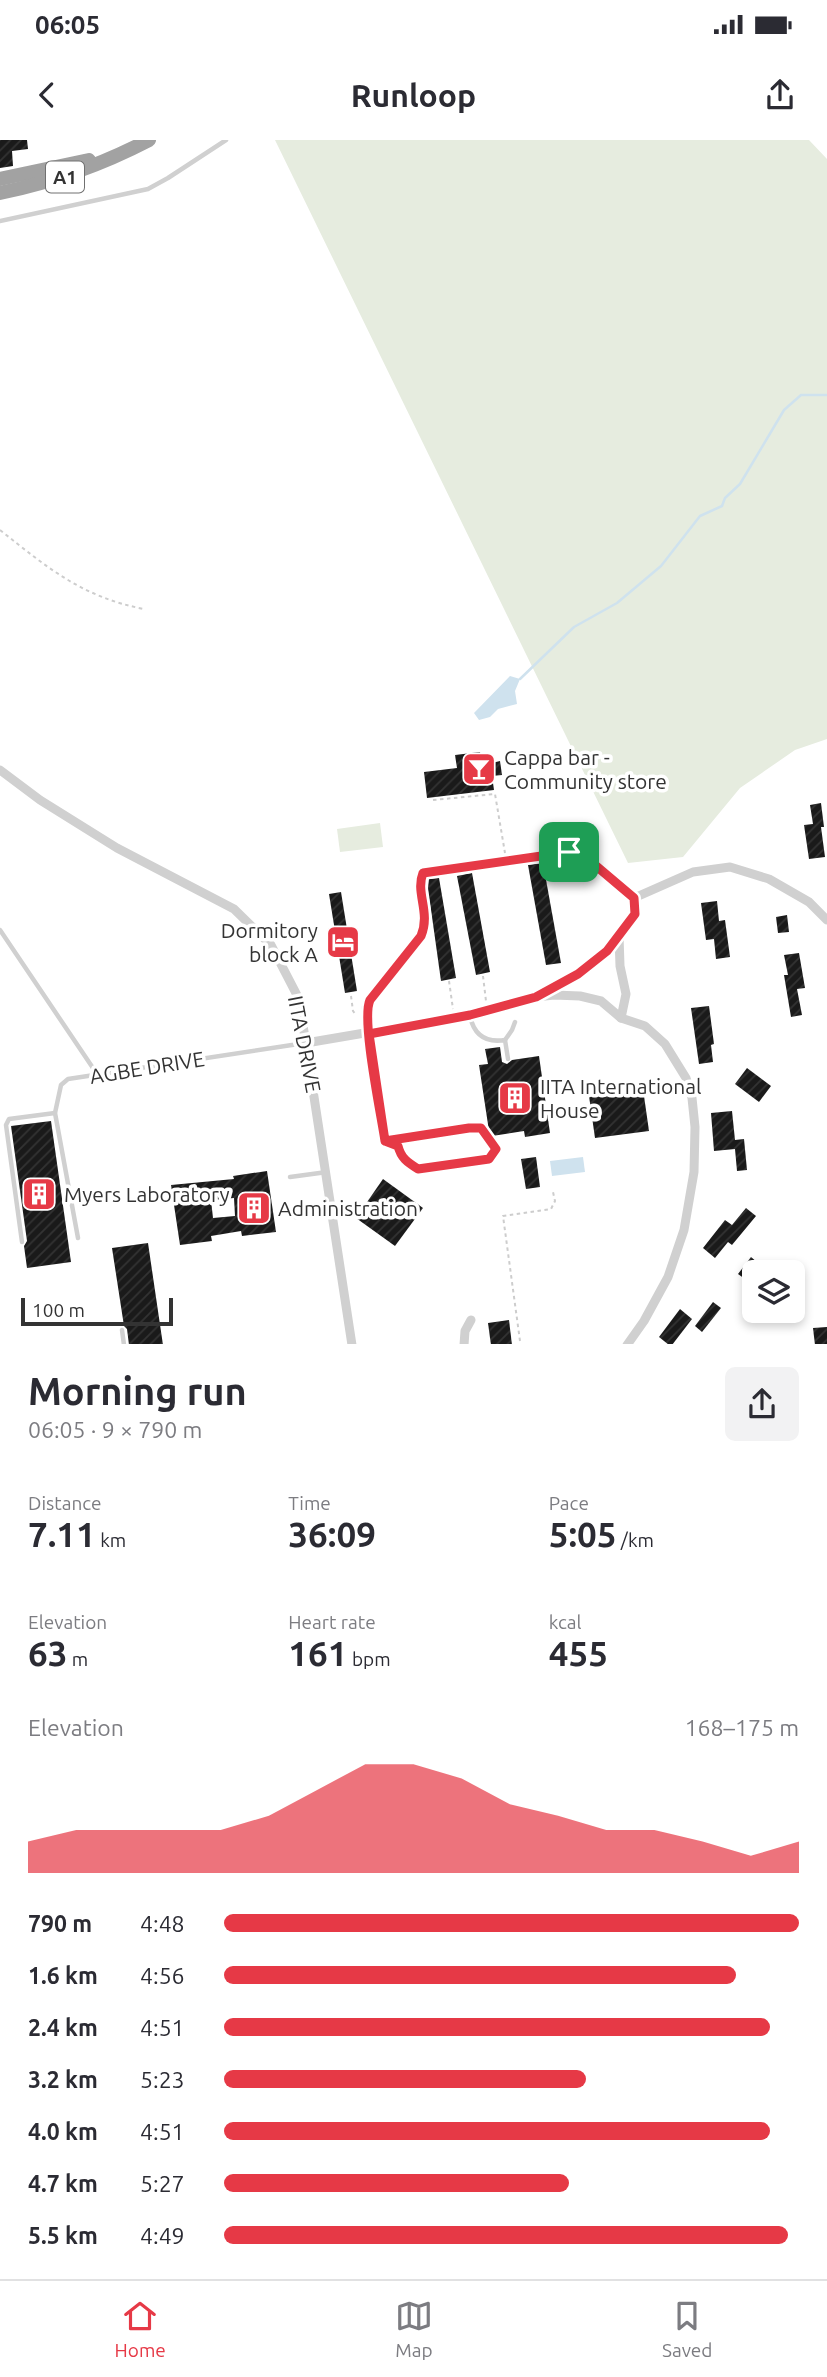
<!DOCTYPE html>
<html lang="en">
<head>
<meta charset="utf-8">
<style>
	:root { --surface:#fff; --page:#f2f2f3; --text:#2b2b33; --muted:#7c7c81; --line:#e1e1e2; --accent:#e63946 }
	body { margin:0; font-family:Ubuntu,sans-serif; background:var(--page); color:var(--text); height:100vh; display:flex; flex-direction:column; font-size:26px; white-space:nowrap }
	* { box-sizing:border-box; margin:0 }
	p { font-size:23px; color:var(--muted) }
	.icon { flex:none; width:38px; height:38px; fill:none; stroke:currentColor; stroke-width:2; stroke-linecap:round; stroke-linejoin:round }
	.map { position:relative; height:1204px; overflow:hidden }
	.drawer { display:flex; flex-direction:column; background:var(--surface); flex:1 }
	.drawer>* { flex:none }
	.controls { position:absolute; left:742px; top:1120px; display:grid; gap:14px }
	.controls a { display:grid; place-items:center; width:63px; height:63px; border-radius:10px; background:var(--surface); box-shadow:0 4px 10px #0003; font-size:35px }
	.scale { position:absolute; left:21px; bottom:18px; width:152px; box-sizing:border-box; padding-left:7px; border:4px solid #333; border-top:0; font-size:19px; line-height:24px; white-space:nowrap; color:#333; -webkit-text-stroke:5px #fff; paint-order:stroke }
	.pin { position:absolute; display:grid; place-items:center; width:60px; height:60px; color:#fff; margin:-30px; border-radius:14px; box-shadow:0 4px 10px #0006 }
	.round { display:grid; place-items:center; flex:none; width:74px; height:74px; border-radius:10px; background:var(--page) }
	.headline { display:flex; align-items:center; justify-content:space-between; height:119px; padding:0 28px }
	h1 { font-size:38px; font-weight:700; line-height:52px }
	.figures { display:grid; grid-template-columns:repeat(3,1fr); gap:10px; height:119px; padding:7px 28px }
	.figures div { display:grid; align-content:center }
	.figures b { font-size:35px; font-weight:700 }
	.figures small { font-size:19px; font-weight:400 }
	.figures p { font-size:19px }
	.chart { height:196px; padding:14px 28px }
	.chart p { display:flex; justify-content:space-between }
	.chart svg { width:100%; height:126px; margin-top:7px; fill:var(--accent); opacity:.7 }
	ul { padding:0 28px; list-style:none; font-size:23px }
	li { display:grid; grid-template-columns:112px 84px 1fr; align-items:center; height:52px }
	li i { height:18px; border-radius:9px; background:var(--accent) }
	.status { display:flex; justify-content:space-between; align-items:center; height:49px; padding:0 35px; background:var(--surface); direction:ltr }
	.status svg { height:19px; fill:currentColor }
	header { display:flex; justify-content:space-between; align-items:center; height:91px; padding:0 28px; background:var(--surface); font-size:32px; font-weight:700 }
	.dock { display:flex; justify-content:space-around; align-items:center; height:98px; border-top:2px solid var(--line); background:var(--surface); font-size:19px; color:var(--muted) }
	.dock a { display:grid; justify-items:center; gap:4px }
	.dock .selected { color:var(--accent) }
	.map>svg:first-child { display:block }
</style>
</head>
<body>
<div class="status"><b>06:05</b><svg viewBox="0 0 49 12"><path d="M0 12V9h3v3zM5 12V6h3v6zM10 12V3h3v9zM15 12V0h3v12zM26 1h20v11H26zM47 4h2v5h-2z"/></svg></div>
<header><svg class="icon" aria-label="back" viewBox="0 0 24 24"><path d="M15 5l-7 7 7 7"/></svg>Runloop<svg class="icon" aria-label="share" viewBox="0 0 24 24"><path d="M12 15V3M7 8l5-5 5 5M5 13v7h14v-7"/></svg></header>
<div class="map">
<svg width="827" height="1205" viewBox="0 0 827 1205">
	<defs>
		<pattern id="building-hatch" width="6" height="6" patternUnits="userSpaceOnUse" patternTransform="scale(1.75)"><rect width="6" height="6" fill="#1a1a1a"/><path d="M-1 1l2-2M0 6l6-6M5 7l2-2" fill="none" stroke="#333"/></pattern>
	</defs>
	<rect width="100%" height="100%" fill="#fff"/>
	<g fill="#e6ecdf">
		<polygon points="275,0 809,0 827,19 827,599 795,610 740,648 683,717 628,723"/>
		<polygon points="380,683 383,707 340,712 337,689"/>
	</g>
	<g fill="#cfe2ee">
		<polygon points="510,536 520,539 515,551 517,564 498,569 490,577 479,580 474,573"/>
		<polygon points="583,1017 585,1032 552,1036 550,1021"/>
	</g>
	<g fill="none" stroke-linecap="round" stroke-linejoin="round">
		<polyline stroke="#cfe2ee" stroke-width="2.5" points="520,539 574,487 617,463 661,426 700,376 722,366 725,358 740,344 784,270 801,255 827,255"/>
	</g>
	<g fill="url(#building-hatch)" fill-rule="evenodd">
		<polygon points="0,0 27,0 28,9 12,11 13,26 0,28"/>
		<polygon points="480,612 481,617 491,616 492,623 500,621 502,635 492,636 494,650 427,658 424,632 457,628 455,615"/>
		<polygon points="821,663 824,687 821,687 825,717 809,719 804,685 813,684 810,665"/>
		<polygon points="543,723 561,823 546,825 528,725"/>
		<polygon points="472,733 490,832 476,835 457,736"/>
		<polygon points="439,738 456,838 441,841 428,748 429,739"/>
		<polygon points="341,752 357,851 345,853 329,754"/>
		<polygon points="717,761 719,781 725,780 730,817 716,819 714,799 706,800 701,763"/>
		<polygon points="787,775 789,792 778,793 776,777"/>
		<polygon points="799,813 805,848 797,849 802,875 791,877 784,835 788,835 784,815"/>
		<polygon points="709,866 714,904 711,905 713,922 699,924 691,868"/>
		<polygon points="500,907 502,922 507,924 512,920 539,916 550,993 525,997 524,991 492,996 489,991 479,925 488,924 485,909"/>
		<polygon points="747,928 771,946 759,962 735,944"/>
		<polygon points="642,942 649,991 595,998 588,949"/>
		<polygon points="732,971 735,1000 744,999 747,1030 737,1031 735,1009 714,1011 711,973"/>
		<polygon points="51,981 71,1122 27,1128 24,1106 27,1101 11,986"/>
		<polygon points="536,1017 540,1047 526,1049 521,1019"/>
		<path d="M267 1031 276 1092 242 1096 241 1091 211 1096 212 1101 180 1105 171 1045 234 1039 233 1036ZM234 1058 235 1076 213 1078 211 1060Z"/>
		<polygon points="383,1039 423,1068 395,1106 356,1078"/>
		<polygon points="746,1068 756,1076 732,1105 728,1102 715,1118 703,1108 725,1080 732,1085"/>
		<polygon points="148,1103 163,1205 129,1205 127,1189 124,1186 112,1108"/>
		<polygon points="751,1117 758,1123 753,1128 754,1139 748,1135 745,1139 738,1134"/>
		<polygon points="713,1162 721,1168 702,1192 695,1186"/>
		<polygon points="680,1169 692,1179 672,1205 669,1205 659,1197"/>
		<polygon points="509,1180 512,1205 491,1205 488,1183"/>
		<polygon points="827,1187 827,1205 815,1205 813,1188"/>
	</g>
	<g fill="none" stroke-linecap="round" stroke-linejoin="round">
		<g stroke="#cdcdcd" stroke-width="2" stroke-dasharray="3.5 3.5" stroke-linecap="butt">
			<path d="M0 390C48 428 82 457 144 469"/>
			<polyline points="433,660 495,654 505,713"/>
			<polyline points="483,836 486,861"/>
			<polyline points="449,841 453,869"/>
			<polyline points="351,856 353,871 356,875"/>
			<polyline points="520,1201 503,1076 551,1069 555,1061 553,1052"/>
		</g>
		<g stroke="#d0d0d0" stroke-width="4.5">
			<polyline points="0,81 148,49 168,38 226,0"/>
			<polyline points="0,790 97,934"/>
			<path d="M470 876C474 895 486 903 505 900L508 919"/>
			<polyline points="505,900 512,890 515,882"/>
			<path d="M469 988H481L496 1009 489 1019 418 1029C407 1022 401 1018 398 1006L385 1001Z"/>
			<polyline points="290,1037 327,1032"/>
			<polyline points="295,1077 332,1073"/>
			<polyline points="78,1098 55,973 61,945 68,939 305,903"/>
			<polyline points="22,1102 6,985 9,979 55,973"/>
			<polyline points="122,1190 124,1205"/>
		</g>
		<g stroke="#d0d0d0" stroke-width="9">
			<polyline points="0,630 40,660 117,708 234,769 271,805 299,859 352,1205"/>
			<polyline points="619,796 620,826 626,854 621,878"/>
			<polyline points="541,854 578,834 607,811 635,774 634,758 693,732 730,727 769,739 809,762 827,780"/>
			<polyline points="306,903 470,875 536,857 554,855 580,856 601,861 621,878 645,886 665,904 686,938 692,958 695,987 694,1032 684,1090 668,1137 644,1181 627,1205"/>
			<path d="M385 1001 366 868 421 796C431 772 415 753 423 733L569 712 595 725 634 758"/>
			<polyline points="464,1205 465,1191 471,1180"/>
		</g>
		<g stroke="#a2a2a2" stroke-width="14">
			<polyline points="0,39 89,20"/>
			<path d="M0 53C53 42 101 25 149 0"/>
		</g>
	</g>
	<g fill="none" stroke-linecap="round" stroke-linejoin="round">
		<g stroke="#fff" stroke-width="14">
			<path id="route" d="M569 712 423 733C415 753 431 772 421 796L370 860C361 879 381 974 385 1001L398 1006C401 1018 407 1022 418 1029L489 1019 496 1009 481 988H469L385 1001 369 894 470 875 536 857 578 834 607 811 635 774 634 758 595 725 569 712"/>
		</g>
		<use href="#route" stroke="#e63946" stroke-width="9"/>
	</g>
	<defs>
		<g id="bar-square" transform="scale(1.75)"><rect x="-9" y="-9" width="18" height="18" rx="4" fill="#e63946" stroke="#fff"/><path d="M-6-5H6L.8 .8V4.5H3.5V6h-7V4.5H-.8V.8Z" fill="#fff"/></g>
		<g id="hotel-square" transform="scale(1.75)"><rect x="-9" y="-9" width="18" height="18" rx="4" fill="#e63946" stroke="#fff"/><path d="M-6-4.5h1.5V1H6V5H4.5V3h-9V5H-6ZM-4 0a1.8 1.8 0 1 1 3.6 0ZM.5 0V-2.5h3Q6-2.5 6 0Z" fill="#fff"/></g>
		<g id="building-square" transform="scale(1.75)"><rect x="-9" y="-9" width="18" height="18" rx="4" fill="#e63946" stroke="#fff"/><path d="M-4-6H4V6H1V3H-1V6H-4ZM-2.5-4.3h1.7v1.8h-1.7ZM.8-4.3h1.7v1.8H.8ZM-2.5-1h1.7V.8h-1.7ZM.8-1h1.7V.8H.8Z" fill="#fff"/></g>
	</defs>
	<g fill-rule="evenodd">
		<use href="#bar-square" x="479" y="629"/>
		<use href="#hotel-square" x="343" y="802"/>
		<use href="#building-square" x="515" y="958"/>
		<use href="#building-square" x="39" y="1054"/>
		<use href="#building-square" x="254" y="1068"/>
	</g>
	<g text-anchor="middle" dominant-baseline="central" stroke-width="7" stroke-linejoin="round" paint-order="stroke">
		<rect fill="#fff" stroke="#707070" stroke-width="2" x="46" y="21.5" width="38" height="31" rx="5"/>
		<g font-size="19" font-weight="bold" fill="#333">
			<text x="65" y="37">A1</text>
		</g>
		<g font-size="21" fill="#333" stroke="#fff" text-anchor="start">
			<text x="504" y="617">Cappa bar -<tspan x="504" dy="24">Community store</tspan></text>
			<text x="318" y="790" text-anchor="end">Dormitory<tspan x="318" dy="24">block A</tspan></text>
			<text x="540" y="946">IITA International<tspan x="540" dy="24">House</tspan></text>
			<text x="64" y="1054">Myers Laboratory</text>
			<text x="278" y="1068">Administration</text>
		</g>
		<g font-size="21" fill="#333" stroke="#fff">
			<text transform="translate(305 904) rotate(79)">IITA DRIVE</text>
			<text transform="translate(147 927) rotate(-9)">AGBE DRIVE</text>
		</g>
	</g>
</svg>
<div class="controls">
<a><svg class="icon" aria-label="layers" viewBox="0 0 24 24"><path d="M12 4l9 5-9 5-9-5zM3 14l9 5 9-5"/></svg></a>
</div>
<div class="scale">100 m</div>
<div class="pin" style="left:569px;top:712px;background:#1e9e55"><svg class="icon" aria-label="arrive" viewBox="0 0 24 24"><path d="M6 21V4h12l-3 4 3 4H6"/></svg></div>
</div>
<section class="drawer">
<div class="headline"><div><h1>Morning run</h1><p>06:05 · 9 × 790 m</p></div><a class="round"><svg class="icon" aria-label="share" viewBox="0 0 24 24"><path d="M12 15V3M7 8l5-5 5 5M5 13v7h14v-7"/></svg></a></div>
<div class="figures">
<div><p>Distance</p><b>7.11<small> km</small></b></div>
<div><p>Time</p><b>36:09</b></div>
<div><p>Pace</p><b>5:05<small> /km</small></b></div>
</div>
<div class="figures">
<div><p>Elevation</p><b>63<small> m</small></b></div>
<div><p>Heart rate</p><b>161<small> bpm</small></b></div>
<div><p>kcal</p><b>455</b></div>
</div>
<div class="chart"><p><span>Elevation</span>168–175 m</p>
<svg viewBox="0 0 160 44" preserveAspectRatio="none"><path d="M0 44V33L10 29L20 29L30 29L40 29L50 24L60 15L70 6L80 6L90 11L100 20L110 24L120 29L130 29L140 33L150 38L160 33V44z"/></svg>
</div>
<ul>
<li><b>790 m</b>4:48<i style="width:100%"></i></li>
<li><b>1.6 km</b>4:56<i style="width:89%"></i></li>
<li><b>2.4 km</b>4:51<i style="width:95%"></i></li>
<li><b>3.2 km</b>5:23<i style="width:63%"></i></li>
<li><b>4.0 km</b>4:51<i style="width:95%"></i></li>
<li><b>4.7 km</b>5:27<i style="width:60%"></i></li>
<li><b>5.5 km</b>4:49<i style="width:98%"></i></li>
</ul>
</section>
<nav class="dock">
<a class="selected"><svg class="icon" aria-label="home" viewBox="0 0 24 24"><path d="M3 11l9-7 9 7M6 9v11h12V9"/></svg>Home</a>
<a><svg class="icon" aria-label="map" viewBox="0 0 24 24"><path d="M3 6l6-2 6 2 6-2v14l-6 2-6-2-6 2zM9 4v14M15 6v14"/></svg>Map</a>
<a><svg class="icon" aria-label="saved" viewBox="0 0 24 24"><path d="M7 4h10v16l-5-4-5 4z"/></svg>Saved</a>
</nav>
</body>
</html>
